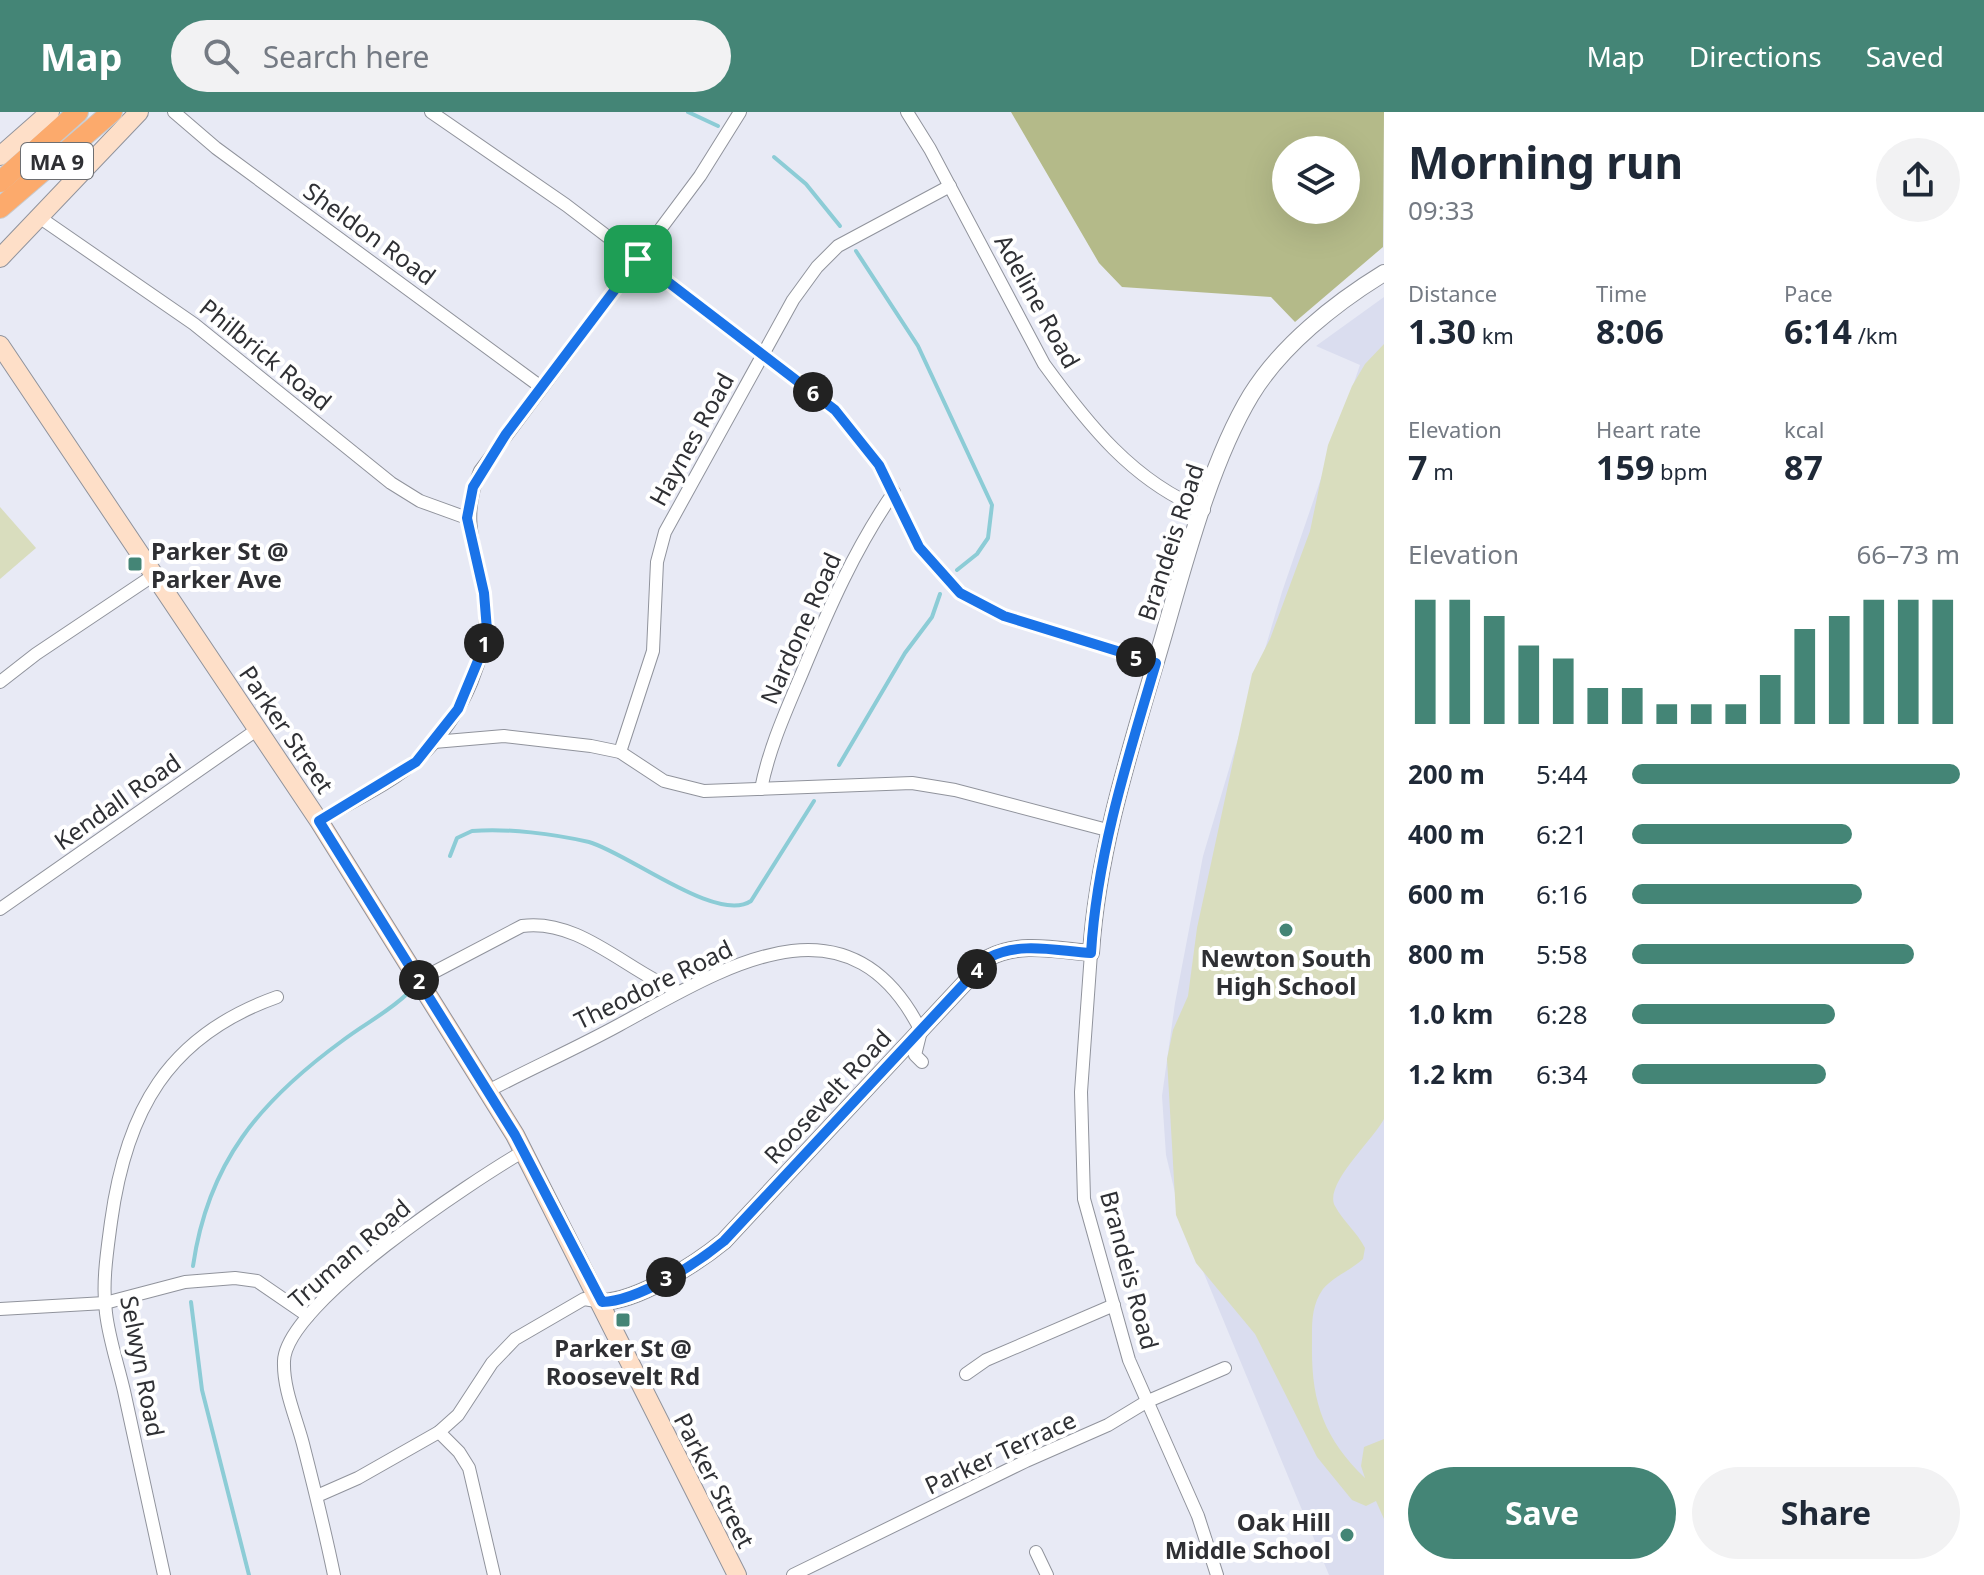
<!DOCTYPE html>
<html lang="en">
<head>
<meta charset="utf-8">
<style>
	:root { --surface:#fff; --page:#f2f2f3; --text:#1f2937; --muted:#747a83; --accent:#448576 }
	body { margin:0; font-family:"Noto Sans",sans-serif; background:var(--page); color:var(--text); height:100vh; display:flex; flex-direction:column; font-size:30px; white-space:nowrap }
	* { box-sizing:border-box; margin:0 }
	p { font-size:26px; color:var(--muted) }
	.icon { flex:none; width:44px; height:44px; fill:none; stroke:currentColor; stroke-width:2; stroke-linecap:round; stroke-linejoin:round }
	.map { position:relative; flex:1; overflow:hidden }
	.panel { display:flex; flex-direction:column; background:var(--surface); width:600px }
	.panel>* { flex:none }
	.buttons { position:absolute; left:1272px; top:24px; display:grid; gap:16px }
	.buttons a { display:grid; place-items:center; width:88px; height:88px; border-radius:50%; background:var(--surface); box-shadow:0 8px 32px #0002; font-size:40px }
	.pin { position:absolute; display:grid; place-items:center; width:68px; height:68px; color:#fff; margin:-34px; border-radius:16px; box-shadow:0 4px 12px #0006 }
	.km { position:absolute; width:40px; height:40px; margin:-20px; border-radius:50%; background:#222; color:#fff; font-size:22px; line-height:40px; text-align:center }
	.round { display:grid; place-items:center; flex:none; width:84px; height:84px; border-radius:42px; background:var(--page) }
	.headline { display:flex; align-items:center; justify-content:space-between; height:136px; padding:0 24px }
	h1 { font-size:44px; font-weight:700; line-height:60px }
	.stats { display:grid; grid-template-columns:repeat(3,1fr); gap:12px; height:136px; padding:8px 24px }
	.stats div { display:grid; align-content:center }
	.stats b { font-size:34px; font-weight:700 }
	.stats small { font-size:22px; font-weight:400 }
	.stats p { font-size:22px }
	.chart { height:224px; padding:16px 24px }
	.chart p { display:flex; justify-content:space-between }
	.chart svg { width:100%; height:144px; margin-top:8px; stroke:var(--accent); stroke-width:6 }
	.cta { display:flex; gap:16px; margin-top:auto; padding:16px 24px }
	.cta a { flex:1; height:92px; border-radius:48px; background:var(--accent); color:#fff; font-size:32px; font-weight:700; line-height:92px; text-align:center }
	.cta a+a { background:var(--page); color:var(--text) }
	ul { padding:0 24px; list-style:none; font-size:26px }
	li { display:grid; grid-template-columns:128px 96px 1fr; align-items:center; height:60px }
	li i { height:20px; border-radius:10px; background:var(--accent) }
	header { display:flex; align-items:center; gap:48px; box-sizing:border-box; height:112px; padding:0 40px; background:var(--accent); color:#fff }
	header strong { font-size:38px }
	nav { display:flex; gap:44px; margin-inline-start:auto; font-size:28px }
	.search { width:560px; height:72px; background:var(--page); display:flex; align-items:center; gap:20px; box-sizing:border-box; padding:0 28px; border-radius:44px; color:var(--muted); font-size:30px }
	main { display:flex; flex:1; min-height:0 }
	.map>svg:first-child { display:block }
</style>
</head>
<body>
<header>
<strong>Map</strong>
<div class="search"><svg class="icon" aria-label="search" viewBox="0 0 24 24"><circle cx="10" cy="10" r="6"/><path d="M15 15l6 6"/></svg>Search here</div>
<nav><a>Map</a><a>Directions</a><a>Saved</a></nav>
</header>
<main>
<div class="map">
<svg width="1384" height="1463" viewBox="0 0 1384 1463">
	<rect width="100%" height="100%" fill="#e8eaf5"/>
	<polygon fill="#daddef" points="1384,185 1384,1463 1329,1463 1181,1106 1166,1043 1162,984 1175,891 1203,744 1282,480 1360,253 1316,234"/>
	<g fill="#d9ddbe">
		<path d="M1384 232V1007C1374 1027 1323 1073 1335 1094 1343 1109 1357 1120 1365 1136L1363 1147C1351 1158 1333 1165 1323 1177 1311 1194 1312 1212 1312 1231 1311 1289 1323 1325 1365 1366L1361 1354 1364 1335 1384 1327V1407L1376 1389 1366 1394 1352 1388 1317 1345 1255 1222 1196 1151 1176 1103 1167 947 1173 918 1188 884 1197 816 1252 562 1270 527 1310 419 1328 333 1352 274 1365 252Z"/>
		<polygon points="0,395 36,436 0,467"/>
	</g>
	<path fill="#b4ba89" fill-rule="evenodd" d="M1011 0H1384L1383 135 1295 210 1271 185 1122 175 1099 151ZM1286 38H1346V98H1286Z"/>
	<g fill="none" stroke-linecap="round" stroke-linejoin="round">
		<g stroke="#8cccd6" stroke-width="4">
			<polyline points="688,0 718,14"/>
			<polyline points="774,45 806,72 840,114"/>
			<polyline points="856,139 918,234 992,393 988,426 977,442 957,458"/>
			<polyline points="839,653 905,541 932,505 940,482"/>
			<path d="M450 744 457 726 472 719C508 716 554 722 589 730 628 741 717 812 751 789L814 689"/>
			<path d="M193 1154C208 1050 260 989 342 929 364 912 387 901 407 882"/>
			<polyline points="191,1190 202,1278 249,1463"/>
		</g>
		<g stroke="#90939c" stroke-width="14">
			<g id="minor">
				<polyline points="174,0 216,36 541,275"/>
				<polyline points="431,0 566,93 835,298 879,353 919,435 960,481 1004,504 1156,551"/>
				<path d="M907 0 930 37 1044 252C1087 311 1133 370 1204 398"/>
				<polyline points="39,105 194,212 391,371 420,389 467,406"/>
				<polyline points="0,570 36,542 154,463"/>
				<polyline points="434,630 504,624 591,634 620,640 664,669 704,679 912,671 955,678 1111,719"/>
				<polyline points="620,640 653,539 657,450 665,420 793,188 817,155 838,134 950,74"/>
				<path d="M761 677C769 636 786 599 802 561 828 498 855 436 894 380"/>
				<path d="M319 709C350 690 391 672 418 647 462 606 495 539 483 478 474 432 461 404 480 359L700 64 740 0"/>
				<polyline points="0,797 258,617"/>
				<polyline points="1091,841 1081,980 1084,1087 1129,1248 1198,1404 1217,1463"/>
				<path d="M419 868 522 814C579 806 627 859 677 879"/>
				<path d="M488 979C532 956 577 936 619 913 722 857 848 774 921 919L915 943 922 950"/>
				<polyline points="0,1197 105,1191 185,1170 235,1166 257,1169 308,1204"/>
				<polyline points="966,1262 986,1248 1114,1193"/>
				<polyline points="439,1320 459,1340 469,1356 494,1463"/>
				<polyline points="317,1384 358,1366 439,1320 458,1303 492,1251 515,1227 584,1187 602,1190"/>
				<polyline points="1036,1440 1047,1463"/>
				<path d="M164 1463C151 1401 137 1340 124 1279 118 1253 109 1227 106 1201 102 1171 107 1140 111 1110 126 1000 167 924 277 885"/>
				<path d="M334 1463C325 1419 314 1375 303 1332 296 1305 283 1277 284 1249 286 1191 474 1068 524 1039"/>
				<polyline points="793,1463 1026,1349 1108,1313 1146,1290 1225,1256"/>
			</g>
		</g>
		<g stroke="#90939c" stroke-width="18">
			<path id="tertiary" d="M602 1190C638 1189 696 1152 724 1129L988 846C1020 829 1056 838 1091 841 1098 733 1134 626 1164 522 1185 449 1211 349 1251 283 1281 234 1335 191 1384 161"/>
		</g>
		<g stroke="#90939c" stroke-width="20">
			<g id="secondary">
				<polyline points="0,44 50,0"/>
				<polyline points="0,146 139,0"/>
				<polyline points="0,233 319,709 515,1023 737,1463"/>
			</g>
		</g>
		<g stroke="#c9c9ca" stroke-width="22">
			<g id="trunk">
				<polyline points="0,70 78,0"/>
				<polyline points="0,96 112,0"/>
			</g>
		</g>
		<use href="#minor" stroke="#fff" stroke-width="12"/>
		<use href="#tertiary" stroke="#fff" stroke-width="16"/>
		<use href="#secondary" stroke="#fedfc8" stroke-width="18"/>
		<use href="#trunk" stroke="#fcaa6c" stroke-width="20"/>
	</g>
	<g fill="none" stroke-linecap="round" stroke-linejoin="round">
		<g stroke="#fff" stroke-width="16">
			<path id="route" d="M638 147 835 298 879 353 919 435 960 481 1004 504 1156 551C1128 645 1097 742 1091 841 1056 839 1020 829 988 846L724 1129C696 1152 638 1189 602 1190L515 1023 319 709 416 650 458 597 482 539 487 518 484 481 467 406 473 375 506 322Z"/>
		</g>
		<use href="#route" stroke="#1a73e8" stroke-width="10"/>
	</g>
	<g fill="#448576" stroke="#fff" stroke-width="3">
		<rect x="127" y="444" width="16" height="16" rx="4"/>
		<circle cx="1286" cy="818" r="8"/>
		<rect x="615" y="1200" width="16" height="16" rx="4"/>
		<circle cx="1347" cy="1423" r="8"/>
	</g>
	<g text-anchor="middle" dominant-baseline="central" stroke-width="8" stroke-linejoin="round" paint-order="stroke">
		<rect fill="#fff" stroke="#6d6e71" stroke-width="2" x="21" y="31" width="72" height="36" rx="6"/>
		<g font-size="22" font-weight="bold" fill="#2f3034">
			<text x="57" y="49">MA 9</text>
		</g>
		<g font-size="24" fill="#2f3034" stroke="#fff">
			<text transform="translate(370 121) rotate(36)">Sheldon Road</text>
			<text transform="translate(1038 189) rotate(61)">Adeline Road</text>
			<text transform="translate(266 242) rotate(39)">Philbrick Road</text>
			<text transform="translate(691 327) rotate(-61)">Haynes Road</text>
			<text transform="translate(1170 430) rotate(-72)">Brandeis Road</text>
			<text transform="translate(800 516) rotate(-66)">Nardone Road</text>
			<text transform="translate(287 617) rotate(56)">Parker Street</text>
			<text transform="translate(117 689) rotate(-35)">Kendall Road</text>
			<text transform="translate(653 872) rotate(-26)">Theodore Road</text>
			<text transform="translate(827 984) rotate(-47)">Roosevelt Road</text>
			<text transform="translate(349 1141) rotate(-41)">Truman Road</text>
			<text transform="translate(1130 1158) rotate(75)">Brandeis Road</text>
			<text transform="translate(143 1254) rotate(79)">Selwyn Road</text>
			<text transform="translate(1000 1340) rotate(-25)">Parker Terrace</text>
			<text transform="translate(715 1368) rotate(63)">Parker Street</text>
		</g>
		<g font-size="24" font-weight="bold" fill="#2f3034" stroke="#fff">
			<text x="151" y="438" text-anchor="start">Parker St @<tspan x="151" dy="28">Parker Ave</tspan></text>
			<text x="1286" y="845">Newton South<tspan x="1286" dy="28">High School</tspan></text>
			<text x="623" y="1235">Parker St @<tspan x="623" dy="28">Roosevelt Rd</tspan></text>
			<text x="1331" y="1409" text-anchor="end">Oak Hill<tspan x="1331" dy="28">Middle School</tspan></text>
		</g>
	</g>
</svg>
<div class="buttons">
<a><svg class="icon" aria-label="layers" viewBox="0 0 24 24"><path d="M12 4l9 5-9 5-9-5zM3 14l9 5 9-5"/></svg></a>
</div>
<div class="pin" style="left:638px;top:147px;background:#1e9e55"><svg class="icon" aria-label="arrive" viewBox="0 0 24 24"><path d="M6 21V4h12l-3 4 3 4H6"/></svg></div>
<b class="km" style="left:484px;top:531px">1</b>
<b class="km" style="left:419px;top:868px">2</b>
<b class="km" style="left:666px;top:1165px">3</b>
<b class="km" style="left:977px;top:857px">4</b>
<b class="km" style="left:1136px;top:545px">5</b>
<b class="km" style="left:813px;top:280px">6</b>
</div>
<section class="panel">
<div class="headline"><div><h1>Morning run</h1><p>09:33</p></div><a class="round"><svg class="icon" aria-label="share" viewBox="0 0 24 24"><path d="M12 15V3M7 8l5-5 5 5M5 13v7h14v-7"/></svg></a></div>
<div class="stats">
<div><p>Distance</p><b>1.30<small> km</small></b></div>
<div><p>Time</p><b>8:06</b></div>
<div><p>Pace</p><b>6:14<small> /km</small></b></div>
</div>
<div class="stats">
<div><p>Elevation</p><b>7<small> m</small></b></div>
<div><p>Heart rate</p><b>159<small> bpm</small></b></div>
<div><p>kcal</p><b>87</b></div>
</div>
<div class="chart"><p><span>Elevation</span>66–73 m</p>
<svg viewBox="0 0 160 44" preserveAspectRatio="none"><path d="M5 44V6M15 44V6M25 44V11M35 44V20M45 44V24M55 44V33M65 44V33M75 44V38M85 44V38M95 44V38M105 44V29M115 44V15M125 44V11M135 44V6M145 44V6M155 44V6"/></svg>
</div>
<ul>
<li><b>200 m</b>5:44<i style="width:100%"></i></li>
<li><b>400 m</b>6:21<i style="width:67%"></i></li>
<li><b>600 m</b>6:16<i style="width:70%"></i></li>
<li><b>800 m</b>5:58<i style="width:86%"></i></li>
<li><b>1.0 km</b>6:28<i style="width:62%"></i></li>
<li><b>1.2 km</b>6:34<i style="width:59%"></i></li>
</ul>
<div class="cta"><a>Save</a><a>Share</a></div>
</section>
</main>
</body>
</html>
